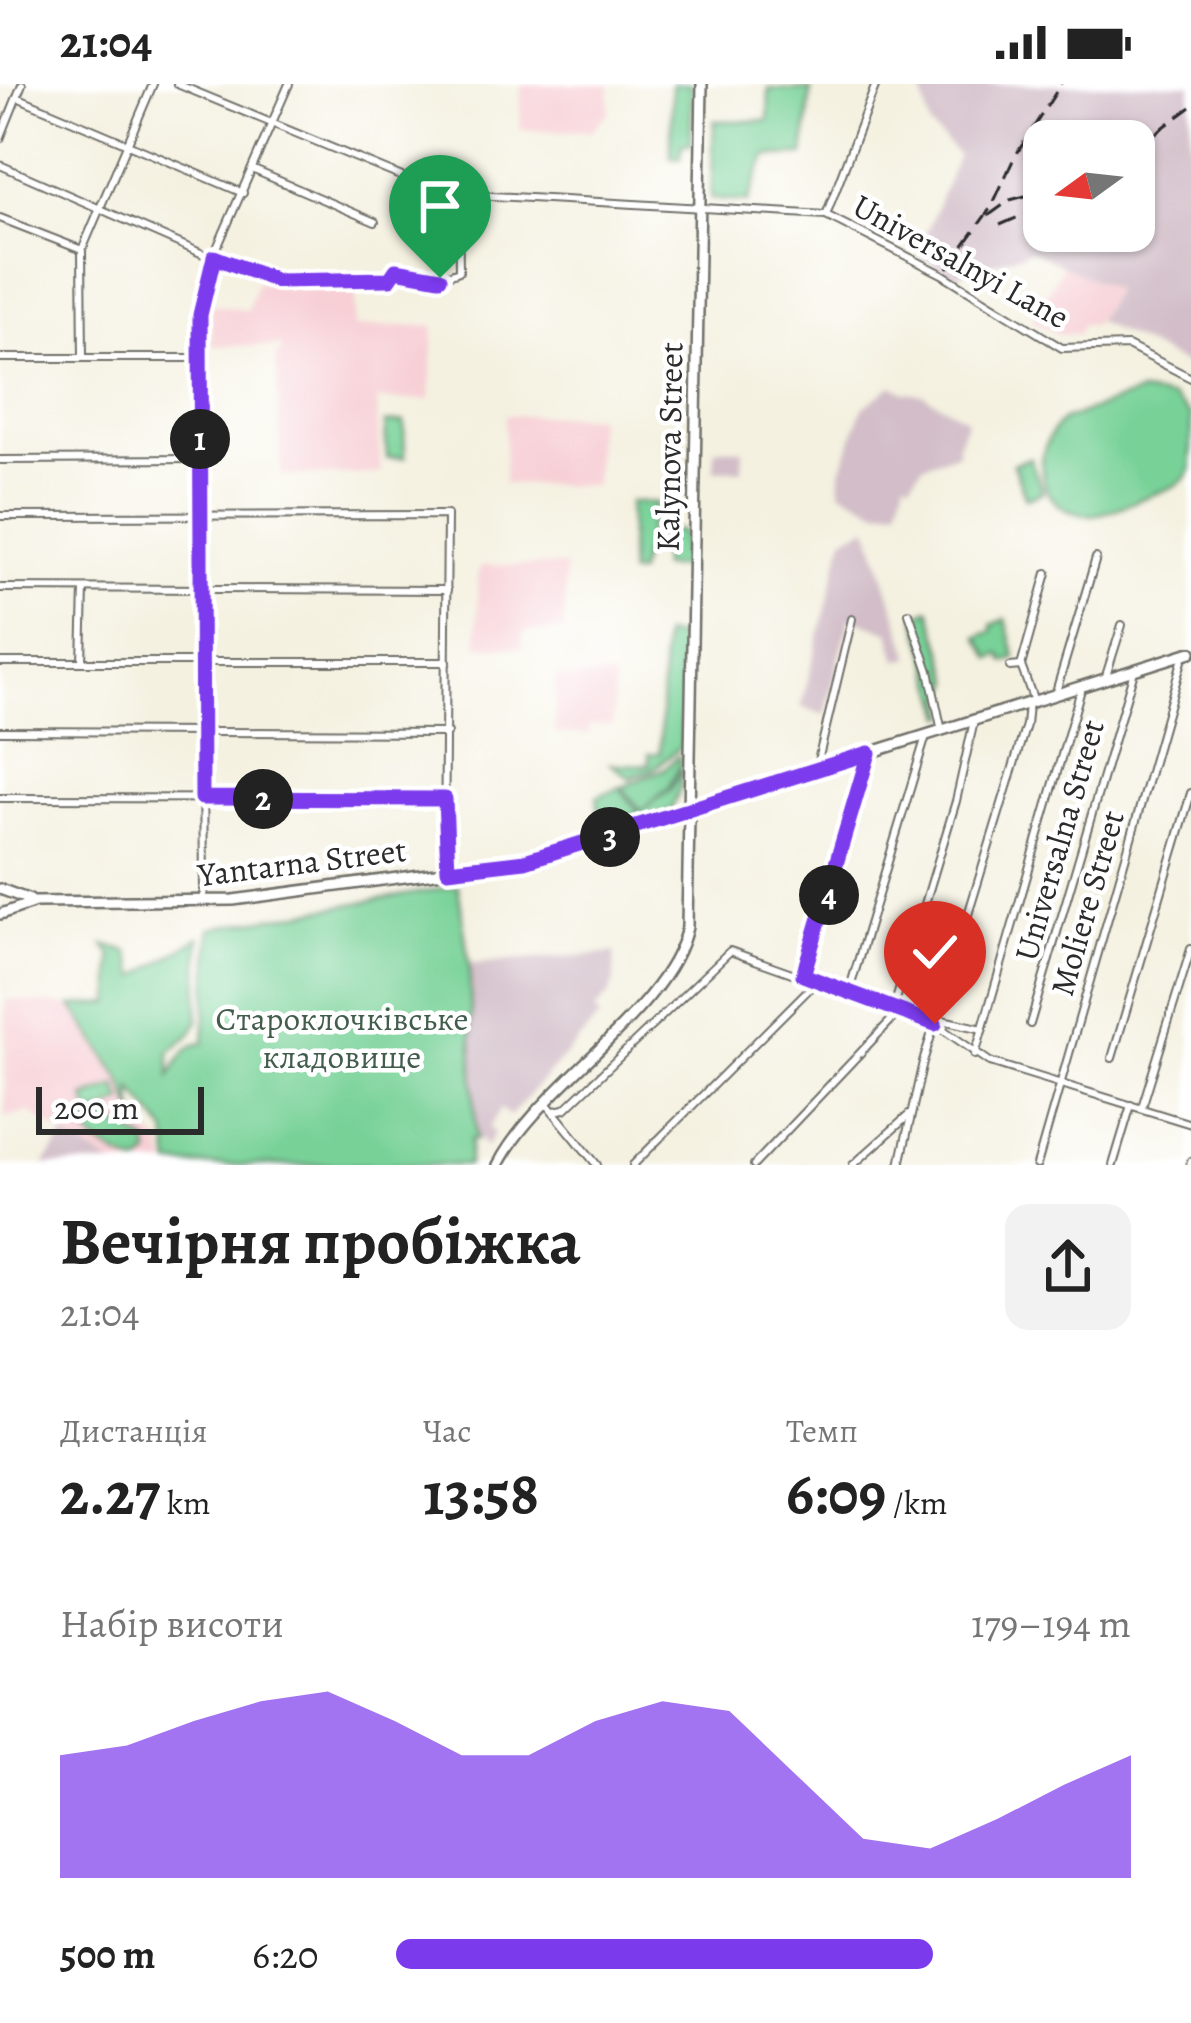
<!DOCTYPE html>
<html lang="uk">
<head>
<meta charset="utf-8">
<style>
	:root { --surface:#fff; --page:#f2f2f2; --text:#222; --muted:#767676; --accent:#7c3aed }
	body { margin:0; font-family:Alegreya,serif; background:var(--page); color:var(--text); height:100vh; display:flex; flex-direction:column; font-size:45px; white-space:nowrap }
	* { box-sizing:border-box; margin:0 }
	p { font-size:39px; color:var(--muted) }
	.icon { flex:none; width:66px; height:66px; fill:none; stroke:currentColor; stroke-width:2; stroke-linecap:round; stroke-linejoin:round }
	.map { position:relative; height:1081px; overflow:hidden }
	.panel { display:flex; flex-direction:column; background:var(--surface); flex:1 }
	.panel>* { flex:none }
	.needle { width:78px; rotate:255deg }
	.controls { position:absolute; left:1023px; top:36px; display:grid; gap:24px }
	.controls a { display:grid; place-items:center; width:132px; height:132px; border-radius:24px; background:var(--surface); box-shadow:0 3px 9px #0004; font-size:60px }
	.scale { position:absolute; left:36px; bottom:30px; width:168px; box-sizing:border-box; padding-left:12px; border:6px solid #2b2b2b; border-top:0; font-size:33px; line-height:42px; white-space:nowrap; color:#2b2b2b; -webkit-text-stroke:9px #fff; paint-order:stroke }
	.pin { position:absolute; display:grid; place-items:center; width:102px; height:102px; color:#fff; margin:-123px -51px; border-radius:50% 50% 50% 0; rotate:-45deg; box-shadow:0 0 12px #0007 }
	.pin .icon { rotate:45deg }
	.km { position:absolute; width:60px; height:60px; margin:-30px; border-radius:50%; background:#222; color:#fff; font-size:33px; line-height:60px; text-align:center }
	.round { display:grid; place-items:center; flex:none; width:126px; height:126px; border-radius:24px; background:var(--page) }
	.overview { display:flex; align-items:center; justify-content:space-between; height:204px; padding:0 60px }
	h1 { font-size:66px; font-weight:700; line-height:90px }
	.metrics { display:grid; grid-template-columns:repeat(3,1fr); gap:18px; height:204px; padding:12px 60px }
	.metrics div { display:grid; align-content:center }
	.metrics b { font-size:60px; font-weight:700 }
	.metrics small { font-size:33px; font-weight:400 }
	.metrics p { font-size:33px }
	.chart { height:336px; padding:24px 60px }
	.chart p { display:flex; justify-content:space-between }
	.chart svg { width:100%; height:216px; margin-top:12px; fill:var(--accent); opacity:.7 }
	ul { padding:0 60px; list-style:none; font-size:39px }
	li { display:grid; grid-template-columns:192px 144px 1fr; align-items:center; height:90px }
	li i { height:30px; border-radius:15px; background:var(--accent) }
	.status { display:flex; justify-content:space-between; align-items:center; height:84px; padding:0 60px; background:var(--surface); direction:ltr }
	.status svg { height:33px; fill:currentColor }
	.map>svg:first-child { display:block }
</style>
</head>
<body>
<div class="status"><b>21:04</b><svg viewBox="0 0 49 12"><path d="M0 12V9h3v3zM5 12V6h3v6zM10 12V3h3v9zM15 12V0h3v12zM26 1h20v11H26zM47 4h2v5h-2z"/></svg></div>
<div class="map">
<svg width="1191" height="1081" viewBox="0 0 1191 1081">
	<rect width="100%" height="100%" fill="#fff"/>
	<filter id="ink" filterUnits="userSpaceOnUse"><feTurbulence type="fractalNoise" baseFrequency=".00833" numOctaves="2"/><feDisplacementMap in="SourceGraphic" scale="24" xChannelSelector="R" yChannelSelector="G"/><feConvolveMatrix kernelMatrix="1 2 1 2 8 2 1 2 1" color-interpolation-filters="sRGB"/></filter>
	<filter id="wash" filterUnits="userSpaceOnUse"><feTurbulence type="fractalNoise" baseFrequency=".004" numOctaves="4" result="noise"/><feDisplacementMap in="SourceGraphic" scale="48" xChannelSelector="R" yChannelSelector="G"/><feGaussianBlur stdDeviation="2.7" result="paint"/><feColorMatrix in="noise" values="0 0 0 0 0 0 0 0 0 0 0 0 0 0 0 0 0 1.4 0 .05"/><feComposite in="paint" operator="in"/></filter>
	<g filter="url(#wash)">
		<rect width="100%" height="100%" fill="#f4f1e0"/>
		<g fill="#f7cfd5">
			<polygon points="521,0 610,0 609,28 591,47 520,46"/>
			<polygon points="1063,181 1113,206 1093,241 1080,241 1079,249 1060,251 1032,236"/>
			<polygon points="257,198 279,203 356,202 354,243 434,241 430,316 377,316 381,390 282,392 276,271 281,270 281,262 212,262 211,220 247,227"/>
			<polygon points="505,331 597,332 595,402 504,400"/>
			<polygon points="483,481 565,482 564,547 524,547 522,564 477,562 478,487"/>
			<polygon points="607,593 614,597 612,642 589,641 589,650 555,650 555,594"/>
			<polygon points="6,915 72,922 121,995 138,1043 162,1058 167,1081 112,1081 29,1028 5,1033"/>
		</g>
		<g fill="#d2bdc8" fill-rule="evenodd">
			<path d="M920 0H1191V284L1096 237 1114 206 1031 166 955 192 917 170 958 71 930 43ZM1044 57H1134V147H1044Z"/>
			<polygon points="892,301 905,308 923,310 967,335 957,361 959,368 923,381 911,398 906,395 899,423 878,426 840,406 841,386 863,323"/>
			<polygon points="715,364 743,365 742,386 714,386"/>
			<polygon points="869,442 911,574 898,577 890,548 850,533 825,631 801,623 844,453"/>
			<polygon points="615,869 614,898 609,911 594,927 600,933 510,1032 501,1025 489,1044 494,1048 487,1062 483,1062 482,1056 476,1055 469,880"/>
			<polygon points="65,1052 112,1081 44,1081"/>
		</g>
		<g fill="#78d298" stroke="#527e62" stroke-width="3">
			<polygon points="672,0 692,0 691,60 682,60 681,74 671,73"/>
			<polygon points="769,5 811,6 804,71 766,72 748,118 711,115 714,37 768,37"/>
			<path d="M1140 309 1172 314 1191 332C1191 348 1191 374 1190 387 1183 402 1164 406 1151 411 1133 417 1108 431 1090 431 1036 430 1028 366 1063 336Z"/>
			<polygon points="404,338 405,373 387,374 385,339"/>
			<polygon points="1030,374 1043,408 1026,414 1013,380"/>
			<polygon points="629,418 656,419 637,490 629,490"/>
			<rect x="661" y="447" width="22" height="36"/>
			<polygon points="930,525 953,597 945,614 949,631 945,632 916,532"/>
			<polygon points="1006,535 1016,575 1005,578 1001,570 992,575 978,553 993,547 992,541"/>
			<polygon points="663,551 682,553 681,663 652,686 630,694 611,680 649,681 649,670 660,669"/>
			<polygon points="679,672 681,679 668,705 641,727 622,703 664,685"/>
			<polygon points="682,684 680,705 671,726 626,739 671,705"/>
			<polygon points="620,703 639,728 601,745 597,713"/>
			<path d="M458 802 469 880 476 1055H471L468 1081H171L167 1048 132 1005 135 1030 121 995 72 922 112 919V873L105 861 129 868 137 893 200 853 198 937 191 950 170 968V992C180 977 185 959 204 959L211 844Z"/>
			<path d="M117 1002 123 1018 98 1029 147 1058 150 1071 140 1080C123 1077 96 1061 85 1046L91 1031 85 1014Z"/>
		</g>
	</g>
	<g filter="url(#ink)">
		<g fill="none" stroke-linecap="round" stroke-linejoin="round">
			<g stroke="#71706a" stroke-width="10">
				<g id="minor">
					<polyline points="177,0 441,109 826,131 942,190 1062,264 1128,262 1191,294"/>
					<polyline points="17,13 243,109"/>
					<polyline points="0,55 22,0"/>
					<polyline points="0,81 203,170 277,198 390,195 396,186 440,194 459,187 458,112"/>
					<polyline points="254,86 375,138"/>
					<polyline points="826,131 876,0"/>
					<polyline points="0,134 82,166"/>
					<polyline points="0,274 200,274"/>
					<polyline points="83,274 82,166 153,0"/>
					<polyline points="0,376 200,375"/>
					<polyline points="0,432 447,431 444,769 447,786"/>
					<polyline points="0,504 447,506"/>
					<polyline points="909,529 929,587 942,647"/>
					<polyline points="0,578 447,578"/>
					<polyline points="82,578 84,505"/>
					<polyline points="1021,582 1047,489"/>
					<polyline points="1010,583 1021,582 1034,617"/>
					<polyline points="1105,595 1122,541"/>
					<polyline points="1055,611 1096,474"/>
					<polyline points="0,647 447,649"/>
					<polyline points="816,685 852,535"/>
					<polyline points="0,714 445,715"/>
					<polyline points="204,815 200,231 213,173 289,0"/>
					<polyline points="803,890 869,669"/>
					<polyline points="849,907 926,652"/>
					<polyline points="893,926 956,717 974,637"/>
					<polyline points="935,940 990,978 1191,1040"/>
					<polyline points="1030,940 1134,587"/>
					<polyline points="975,971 1082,602"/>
					<polyline points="1112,974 1191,709"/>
					<polyline points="547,1020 597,1081"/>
					<polyline points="1142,1023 1191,865"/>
					<polyline points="554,1027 565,1025 730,867 935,940 942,936 983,945"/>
					<polyline points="633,1081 817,897"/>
					<polyline points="754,1081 898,929"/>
					<polyline points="853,1081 909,1031"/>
					<polyline points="900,1081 923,978 1026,641 1028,620"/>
					<polyline points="1037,1081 1184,570"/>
					<polyline points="1113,1081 1131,1021"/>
					<polyline points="1190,1081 1191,1077"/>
				</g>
			</g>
			<g stroke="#71706a" stroke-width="14">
				<g id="major">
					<polyline points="0,805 30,816"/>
					<polyline points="1,830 35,818 233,816 525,777 1191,568"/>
					<path d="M498 1081C539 1001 669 927 687 843L702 0"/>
				</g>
			</g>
			<use href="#minor" stroke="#fff" stroke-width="6"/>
			<use href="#major" stroke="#fff" stroke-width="9"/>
			<g stroke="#2b2b2b" stroke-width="3" stroke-dasharray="18 9" stroke-linecap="butt">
				<polyline points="1134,65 1191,23"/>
				<polyline points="988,132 1010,116 1044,107"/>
				<polyline points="1000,141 1044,122"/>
				<polyline points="948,184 992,122 1014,74 1061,0"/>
			</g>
		</g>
	</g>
	<g fill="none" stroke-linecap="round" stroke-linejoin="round" filter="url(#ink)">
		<g stroke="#fff" stroke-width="24">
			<polyline id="route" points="440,194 396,186 390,195 277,197 214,173 200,231 202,714 445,715 448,786 525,777 869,669 803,891 935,940"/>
		</g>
		<use href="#route" stroke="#7c3aed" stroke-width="15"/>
	</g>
	<g text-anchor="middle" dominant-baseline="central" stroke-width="9" stroke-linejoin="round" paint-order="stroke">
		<g font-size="33" fill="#2b2b2b" stroke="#fff">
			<text transform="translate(961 177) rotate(29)">Universalnyi Lane</text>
			<text transform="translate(669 363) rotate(-89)">Kalynova Street</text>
			<text transform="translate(1059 756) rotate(-74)">Universalna Street</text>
			<text transform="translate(302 778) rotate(-7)">Yantarna Street</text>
			<text transform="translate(1087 819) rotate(-74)">Moliere Street</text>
		</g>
		<g font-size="33" fill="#425d4c" stroke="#fff">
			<text x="342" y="934">Староклочківське<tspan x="342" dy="38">кладовище</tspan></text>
		</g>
	</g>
</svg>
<div class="controls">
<a><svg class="needle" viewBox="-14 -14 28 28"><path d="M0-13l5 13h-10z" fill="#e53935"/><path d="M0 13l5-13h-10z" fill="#767676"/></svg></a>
</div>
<div class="scale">200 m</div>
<div class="pin" style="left:440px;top:194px;background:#1e9e55"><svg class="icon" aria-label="arrive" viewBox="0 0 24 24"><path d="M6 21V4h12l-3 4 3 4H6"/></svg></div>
<div class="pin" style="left:935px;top:940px;background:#d93025"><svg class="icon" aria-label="check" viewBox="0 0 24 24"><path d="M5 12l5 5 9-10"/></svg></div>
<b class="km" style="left:200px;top:355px">1</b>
<b class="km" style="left:263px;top:715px">2</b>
<b class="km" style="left:610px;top:753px">3</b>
<b class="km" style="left:829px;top:811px">4</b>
</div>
<section class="panel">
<div class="overview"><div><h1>Вечірня пробіжка</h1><p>21:04</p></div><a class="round"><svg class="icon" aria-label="share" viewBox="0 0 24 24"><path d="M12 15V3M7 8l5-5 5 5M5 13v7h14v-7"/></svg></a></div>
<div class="metrics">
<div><p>Дистанція</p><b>2.27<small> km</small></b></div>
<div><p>Час</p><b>13:58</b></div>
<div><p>Темп</p><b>6:09<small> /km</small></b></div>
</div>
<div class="chart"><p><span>Набір висоти</span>179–194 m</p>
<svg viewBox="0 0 160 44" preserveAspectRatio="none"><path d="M0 44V19L10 17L20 12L30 8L40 6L50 12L60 19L70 19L80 12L90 8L100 10L110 23L120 36L130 38L140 32L150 25L160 19V44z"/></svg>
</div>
<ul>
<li><b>500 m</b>6:20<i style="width:73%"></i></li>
</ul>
</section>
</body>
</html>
